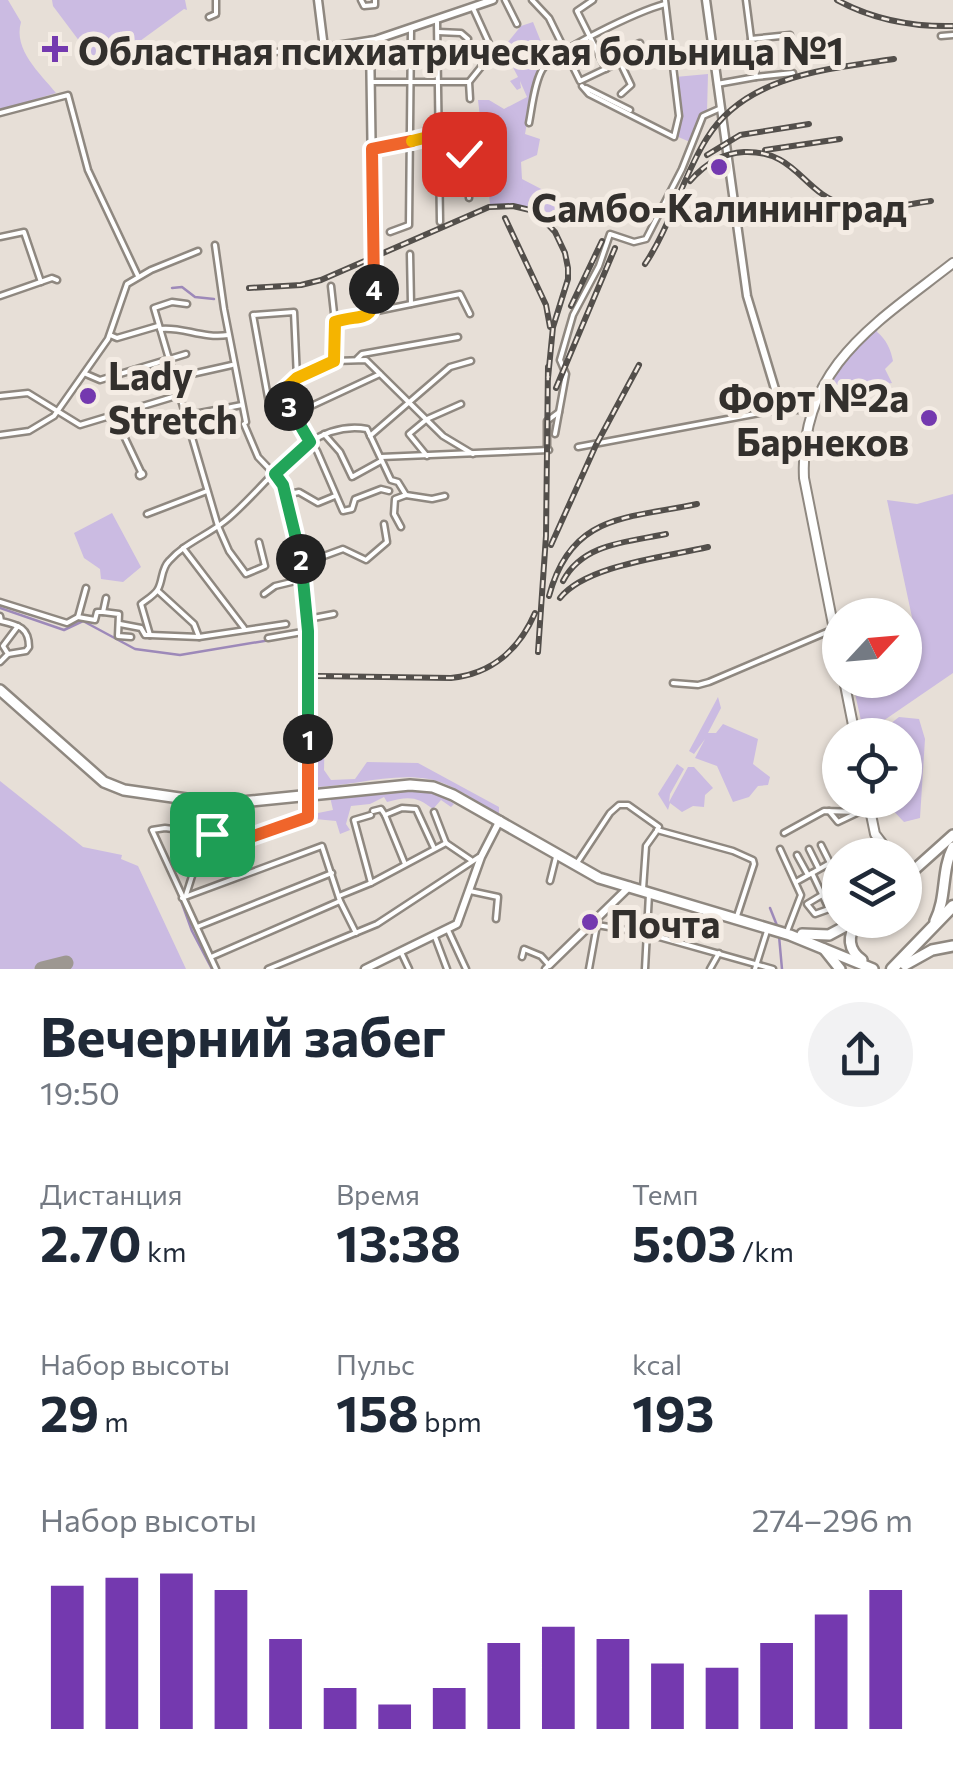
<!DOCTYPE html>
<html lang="ru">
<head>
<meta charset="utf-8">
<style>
	:root { --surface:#fff; --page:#f2f2f3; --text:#1f2937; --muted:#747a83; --accent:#7439af }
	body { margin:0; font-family:Commissioner,sans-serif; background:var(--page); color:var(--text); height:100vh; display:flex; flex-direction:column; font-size:38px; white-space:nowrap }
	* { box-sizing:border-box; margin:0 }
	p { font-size:32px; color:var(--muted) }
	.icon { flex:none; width:55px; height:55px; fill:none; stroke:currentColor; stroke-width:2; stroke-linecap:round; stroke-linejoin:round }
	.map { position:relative; height:969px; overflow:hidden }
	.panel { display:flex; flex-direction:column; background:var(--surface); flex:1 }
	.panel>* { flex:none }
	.needle { width:65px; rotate:64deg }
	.buttons { position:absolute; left:822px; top:598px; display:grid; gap:20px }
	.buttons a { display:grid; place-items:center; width:100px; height:100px; border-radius:50%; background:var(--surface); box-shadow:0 2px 8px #0004; font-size:50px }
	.pin { position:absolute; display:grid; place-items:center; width:85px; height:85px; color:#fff; margin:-42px; border-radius:20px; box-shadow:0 5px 15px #0006 }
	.km { position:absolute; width:50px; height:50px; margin:-25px; border-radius:50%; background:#222; color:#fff; font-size:28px; line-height:50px; text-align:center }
	.round { display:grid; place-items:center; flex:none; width:105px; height:105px; border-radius:52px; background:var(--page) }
	.overview { display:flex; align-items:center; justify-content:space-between; height:170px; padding:0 40px }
	h1 { font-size:55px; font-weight:700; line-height:75px }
	.figures { display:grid; grid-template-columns:repeat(3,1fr); gap:15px; height:170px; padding:10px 40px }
	.figures div { display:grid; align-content:center }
	.figures b { font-size:50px; font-weight:700 }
	.figures small { font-size:28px; font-weight:400 }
	.figures p { font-size:28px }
	.chart { height:280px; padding:20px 40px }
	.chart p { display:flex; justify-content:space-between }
	.chart svg { width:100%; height:180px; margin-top:10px; stroke:var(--accent); stroke-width:6 }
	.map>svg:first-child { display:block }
</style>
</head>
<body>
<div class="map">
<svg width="953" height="969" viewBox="0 0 953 969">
	<rect width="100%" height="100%" fill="#e7dfd7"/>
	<g fill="#cbbbe2">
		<path d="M0 0H8L21 22C13 50 40 73 56 93L0 110Z"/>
		<polygon points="52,0 185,0 187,10 184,9 140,41 136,58 98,66 53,6"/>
		<polygon points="533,22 548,59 536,73 525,134 540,139 537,155 521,162 522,179 568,203 554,225 537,209 490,204 478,100 489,100 504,109 527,97 520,81 521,88 517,90 510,81 518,77 503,48 521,26"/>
		<polygon points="708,74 707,112 699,117 690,142 676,136 681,121 675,77"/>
		<path d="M878 328 877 332C886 339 891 350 893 361L885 369 892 383 828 393 824 390 844 359Z"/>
		<polygon points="953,494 953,673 864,734 852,680 905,680 905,641 916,636 887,500 917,504"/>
		<polygon points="112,513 141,567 123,582 101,579 100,569 84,558 74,533"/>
		<polygon points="718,697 721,708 708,733 716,733 723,724 758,739 753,764 770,777 768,785 758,786 749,797 733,802 717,766 695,758 705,739 694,754 689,751"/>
		<polygon points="899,717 919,719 925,739 920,818 904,822 885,802 880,807 878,800 905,800 905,735 876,735"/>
		<path d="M316 727H325L324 770 331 780 355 779 367 762 418 763 499 807V815C477 802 454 784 429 779 391 772 349 787 311 787L312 729Z"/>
		<polygon points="677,764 684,769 670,794 669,802 688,767 694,767 713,788 705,795 704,807 693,806 682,812 670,803 668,810 658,794"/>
		<polygon points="0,781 83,847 122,855 121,859 138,866 186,969 53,969 67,966 66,961 33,969 0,969"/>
		<path d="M432 789 454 804 451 807 441 800 433 809C417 796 408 796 387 802L384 797 370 804 351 806 346 824 350 830 340 834 336 821 315 819 313 814 333 810 330 797Z"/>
	</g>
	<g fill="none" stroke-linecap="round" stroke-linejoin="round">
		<g stroke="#9d89b9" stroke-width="2.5">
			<polyline points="172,288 182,287 195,297 214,299"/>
			<polyline points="0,608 64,630 83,621 135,649 180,655 300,635"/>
			<polyline points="169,860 182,891"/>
			<polyline points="193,877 202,850"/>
			<polyline points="175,884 192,931 212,969"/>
			<polyline points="770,908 778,928"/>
			<polyline points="779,936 782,969"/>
		</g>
		<polyline stroke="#9d9791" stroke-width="15" points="42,969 66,963"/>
		<g stroke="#8f8880" stroke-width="9">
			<g id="minor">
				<polyline points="361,0 364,6 375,5 375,0"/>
				<polyline points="505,0 517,24"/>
				<polyline points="532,0 549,18 580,81 620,62 631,85 621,94"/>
				<polyline points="593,0 577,11 606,69"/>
				<polyline points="209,17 216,14 216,0"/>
				<polyline points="437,22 440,222"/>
				<polyline points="438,32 461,33 468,39 462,53 439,56"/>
				<polyline points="941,36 953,35"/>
				<polyline points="751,39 790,35"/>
				<polyline points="216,57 324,48"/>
				<polyline points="620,62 626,49 640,43"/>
				<polyline points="756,77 793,73"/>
				<polyline points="371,82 469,82"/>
				<polyline points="717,84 756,77 746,0"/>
				<polyline points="582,86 589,94 674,137 679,116 665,0"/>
				<polyline points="586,88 630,110"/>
				<polyline points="470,99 469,82 493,52 473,8"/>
				<polyline points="0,113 68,95 88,170 138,276"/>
				<path d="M529 123C532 108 534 84 542 70 554 50 642 10 665 4"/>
				<polyline points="372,149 448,131 461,132 467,160 469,198"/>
				<polyline points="390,232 409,225 411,30"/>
				<polyline points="0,237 24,232 41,282"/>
				<polyline points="215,245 224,309 246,422"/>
				<polyline points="410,254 411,304"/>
				<polyline points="331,286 335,322"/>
				<polyline points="0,296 52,278 57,280"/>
				<polyline points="187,304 172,302 154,308 218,526 229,551 246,574 265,566 259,542"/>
				<polyline points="372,312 460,294 470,314"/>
				<path d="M160 329C182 326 202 339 228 335"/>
				<polyline points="110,335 117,338 158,326"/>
				<polyline points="357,359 362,354 458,337"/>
				<polyline points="335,361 366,360 443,436 473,454"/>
				<polyline points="86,374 100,380 186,354"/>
				<polyline points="174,378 232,365"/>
				<polyline points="281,393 317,451 343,511 352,509 355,499 381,489 389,491"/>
				<polyline points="0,396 28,393 80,425 176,396"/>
				<polyline points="269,403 253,315 294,312 297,378"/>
				<polyline points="294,414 380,374"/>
				<polyline points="184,416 242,405"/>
				<polyline points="115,417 142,474"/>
				<polyline points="244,424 258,457 281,481 293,522 306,587 310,688 308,786"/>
				<polyline points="324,434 340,452 352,477 381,461"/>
				<polyline points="555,434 566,374 560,360 573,315 599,266 610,234 634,242 646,239 682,169 703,116 721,108"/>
				<polyline points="0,435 29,431 54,416 108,339 127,284 151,270 198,251"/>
				<polyline points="370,436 450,367 471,361"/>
				<polyline points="578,447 781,409"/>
				<polyline points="547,450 547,421 559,412"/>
				<polyline points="427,456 409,434 427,419 461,404"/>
				<polyline points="381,457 549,450"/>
				<polyline points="285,495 299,492 318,503 335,496"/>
				<polyline points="147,514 207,491"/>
				<polyline points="401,527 394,514 395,499 406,495"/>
				<polyline points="183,548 244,628"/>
				<polyline points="302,564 343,549 366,560 387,542 384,524"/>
				<polyline points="158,591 194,624 199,637"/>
				<polyline points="264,594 275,586 304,579"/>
				<polyline points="0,602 67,623 78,617 86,588"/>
				<polyline points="103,612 119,614 118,636 131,637"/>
				<path d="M0 616 1 621C19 625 29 628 29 647L26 651 8 654"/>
				<polyline points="78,617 95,620 97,612 103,612 106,598"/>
				<polyline points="308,619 334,614"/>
				<polyline points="120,624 141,628 145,635 150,635"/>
				<path d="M150 635 141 604C146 600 155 595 158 589 163 580 161 569 169 561 185 543 206 536 225 521 267 488 306 418 367 429L391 480 398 482 406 495 432 499 445 496"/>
				<polyline points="150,635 199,637 286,624"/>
				<polyline points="268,638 308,631"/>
				<polyline points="0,662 8,654 3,646 18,626"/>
				<polyline points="673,683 698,685 709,682 834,629"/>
				<polyline points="373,811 381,809 385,815 405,864"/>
				<polyline points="829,811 838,822 857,813"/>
				<polyline points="434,812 446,843"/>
				<polyline points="371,815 354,820 371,883"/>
				<polyline points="385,815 402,808 416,809 434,848"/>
				<polyline points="657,830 733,851 753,860 754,864 737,916"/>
				<polyline points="784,833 824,811 860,812"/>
				<polyline points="821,845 834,871"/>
				<polyline points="780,849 801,895 788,929"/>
				<polyline points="809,849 818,867"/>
				<polyline points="797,855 808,875"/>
				<polyline points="577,863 610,813 619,805 628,805 659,827 657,830"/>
				<polyline points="812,873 829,909 815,914 807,904 822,895"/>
				<polyline points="550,881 556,857"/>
				<polyline points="796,882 830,863"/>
				<polyline points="643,889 646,846 656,832"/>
				<polyline points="470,891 498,897 496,919"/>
				<polyline points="186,895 200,851"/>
				<polyline points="339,896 371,883 446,843 471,860"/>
				<polyline points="182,898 322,846 340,901 356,933"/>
				<polyline points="197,927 332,873"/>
				<polyline points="448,930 466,969"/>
				<polyline points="435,937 447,969"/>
				<polyline points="401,952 409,969"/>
				<polyline points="211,957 340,901"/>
				<polyline points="522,957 524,949 541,956 549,965 545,969"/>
				<polyline points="216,969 152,830 165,828 225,836 239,841 309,817 308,795"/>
				<polyline points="268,969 377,924 479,857"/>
				<polyline points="589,969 597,925 645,933 773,969"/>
				<polyline points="645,969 649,894"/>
				<polyline points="710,969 719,953"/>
				<polyline points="755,969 767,931"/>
			</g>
		</g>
		<g stroke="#8f8880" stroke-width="11">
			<g id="tertiary">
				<polyline points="318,0 324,48 375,40 493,0"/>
				<polyline points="706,0 747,296 781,409 811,409"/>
				<polyline points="281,393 297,378 333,361 335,322 369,315 374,308 370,41"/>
				<polyline points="140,475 142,474"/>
				<polyline points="549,965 630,886"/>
				<polyline points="365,969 457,924 481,857 500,820"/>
			</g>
		</g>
		<g stroke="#8f8880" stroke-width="12">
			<g id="secondary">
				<path d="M840 660 804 478C799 367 875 324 953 263"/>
				<polyline points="844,680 855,735"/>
				<polyline points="868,800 875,834 891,855"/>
			</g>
		</g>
		<g stroke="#8f8880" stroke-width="14">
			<g id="primary">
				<polyline points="0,690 104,782 124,790 221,804 410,785 433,787 453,795 599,878 790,935 873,969"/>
				<polyline points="905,878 953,835"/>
				<path d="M935 921C947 897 941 871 953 847"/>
				<path d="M857 922C847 936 848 950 862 960"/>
				<polyline points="802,934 829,935 857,920"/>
				<polyline points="824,949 840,969"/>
				<polyline points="905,965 932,950 953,946"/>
			</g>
		</g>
		<g stroke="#8f8880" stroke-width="15">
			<polyline id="trunk" points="892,969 953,906"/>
		</g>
		<use href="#minor" stroke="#fff" stroke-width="4"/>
		<use href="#tertiary" stroke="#fff" stroke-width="6"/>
		<use href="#secondary" stroke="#fff" stroke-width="8"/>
		<use href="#primary" stroke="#fff" stroke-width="9"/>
		<use href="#trunk" stroke="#fff" stroke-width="10"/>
		<g stroke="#534f4b" stroke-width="6">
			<g id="rail">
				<path d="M837 0C874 20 912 27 953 26"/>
				<polyline points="765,150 840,139"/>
				<polyline points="707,155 740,135 809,124"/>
				<path d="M690 181C704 165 722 153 744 152 797 150 802 193 845 205 873 213 902 205 931 201"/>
				<polyline points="505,218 546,305 550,327"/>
				<path d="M645 264C671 226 682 177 707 138 746 75 828 69 894 59"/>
				<polyline points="249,288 301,285 321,280 489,207 513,206 530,210 539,215 555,232 565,253 568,268 568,279 553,327 548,378"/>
				<polyline points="571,306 602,241"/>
				<polyline points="556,388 615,248"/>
				<polyline points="551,545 596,445 639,365"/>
				<path d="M563 581C583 543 628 542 666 534"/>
				<path d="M549 596C571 514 625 519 697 504"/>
				<path d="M560 598C586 565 666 557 708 547"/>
				<polyline points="538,652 546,536 548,367"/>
				<path d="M318 676 451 678C491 674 519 650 535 613"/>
			</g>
		</g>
		<use href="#rail" stroke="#f4ece4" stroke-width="2.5" stroke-dasharray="8" stroke-linecap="butt"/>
	</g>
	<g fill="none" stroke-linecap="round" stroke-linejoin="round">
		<g stroke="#fff" stroke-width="20">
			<polyline id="split-1" points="212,834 239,841 308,817 308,739"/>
		</g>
		<g stroke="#fff" stroke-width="20">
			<polyline id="split-2" points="301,559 308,631 308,739"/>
		</g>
		<g stroke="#fff" stroke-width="20">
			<polyline id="split-3" points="289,406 310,442 275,474 283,485 301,559"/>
		</g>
		<g stroke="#fff" stroke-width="20">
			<path id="split-4" d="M289 406 281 393 297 378 334 361 335 322C362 313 374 325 374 289"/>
		</g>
		<g stroke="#fff" stroke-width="20">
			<polyline id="split-5" points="374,289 372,149 412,141"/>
		</g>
		<g stroke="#fff" stroke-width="20">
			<polyline id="split-6" points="412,141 448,132 461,132 464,154"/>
		</g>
		<use href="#split-1" stroke="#f0652b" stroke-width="12"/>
		<use href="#split-2" stroke="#22a559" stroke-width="12"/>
		<use href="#split-3" stroke="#22a559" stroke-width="12"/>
		<use href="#split-4" stroke="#f5b400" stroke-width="12"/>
		<use href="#split-5" stroke="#f0652b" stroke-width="12"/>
		<use href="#split-6" stroke="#f5b400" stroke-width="12"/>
	</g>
	<g fill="#7439af" stroke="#f4ece4" stroke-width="4">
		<path d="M50 34h10v10h10v10h-10v10h-10v-10h-10v-10h10z"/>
		<circle cx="719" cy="167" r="10"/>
		<circle cx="88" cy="396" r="10"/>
		<circle cx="929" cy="418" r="10"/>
		<circle cx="590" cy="922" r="10"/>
	</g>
	<g text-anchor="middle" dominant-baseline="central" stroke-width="10" stroke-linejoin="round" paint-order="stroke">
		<g font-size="38" font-weight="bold" fill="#33302d" stroke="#f4ece4" text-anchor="start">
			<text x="78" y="49">Областная психиатрическая больница №1</text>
			<text x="719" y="206" text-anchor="middle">Самбо-Калининград</text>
			<text x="108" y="374">Lady<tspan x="108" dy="44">Stretch</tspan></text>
			<text x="909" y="396" text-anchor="end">Форт №2а<tspan x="909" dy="44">Барнеков</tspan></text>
			<text x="610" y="922">Почта</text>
		</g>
	</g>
</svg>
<div class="buttons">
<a><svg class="needle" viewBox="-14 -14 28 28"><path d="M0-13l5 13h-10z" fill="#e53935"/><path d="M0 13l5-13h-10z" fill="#747a83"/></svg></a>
<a><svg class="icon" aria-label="locate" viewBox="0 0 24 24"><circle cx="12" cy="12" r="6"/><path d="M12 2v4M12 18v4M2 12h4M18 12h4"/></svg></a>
<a><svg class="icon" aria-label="layers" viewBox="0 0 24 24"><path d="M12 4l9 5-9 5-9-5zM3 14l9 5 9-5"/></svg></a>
</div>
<div class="pin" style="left:212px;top:834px;background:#1e9e55"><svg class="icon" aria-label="arrive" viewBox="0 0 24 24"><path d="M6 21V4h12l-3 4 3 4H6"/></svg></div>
<div class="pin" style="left:464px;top:154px;background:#d93025"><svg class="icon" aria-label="check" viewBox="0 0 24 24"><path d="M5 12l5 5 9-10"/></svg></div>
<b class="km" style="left:308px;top:739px">1</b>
<b class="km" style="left:301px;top:559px">2</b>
<b class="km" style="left:289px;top:406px">3</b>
<b class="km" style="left:374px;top:289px">4</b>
</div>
<section class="panel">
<div class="overview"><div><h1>Вечерний забег</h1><p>19:50</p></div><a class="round"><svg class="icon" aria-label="share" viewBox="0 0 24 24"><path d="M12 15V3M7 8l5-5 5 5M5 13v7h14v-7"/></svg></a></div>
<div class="figures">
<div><p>Дистанция</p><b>2.70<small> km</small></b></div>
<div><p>Время</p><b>13:38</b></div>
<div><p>Темп</p><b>5:03<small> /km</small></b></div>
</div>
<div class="figures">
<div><p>Набор высоты</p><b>29<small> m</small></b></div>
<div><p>Пульс</p><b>158<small> bpm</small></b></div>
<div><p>kcal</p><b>193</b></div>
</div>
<div class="chart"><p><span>Набор высоты</span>274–296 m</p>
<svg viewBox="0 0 160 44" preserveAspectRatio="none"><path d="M5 44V9M15 44V7M25 44V6M35 44V10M45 44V22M55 44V34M65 44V38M75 44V34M85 44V23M95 44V19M105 44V22M115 44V28M125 44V29M135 44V23M145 44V16M155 44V10"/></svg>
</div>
</section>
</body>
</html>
